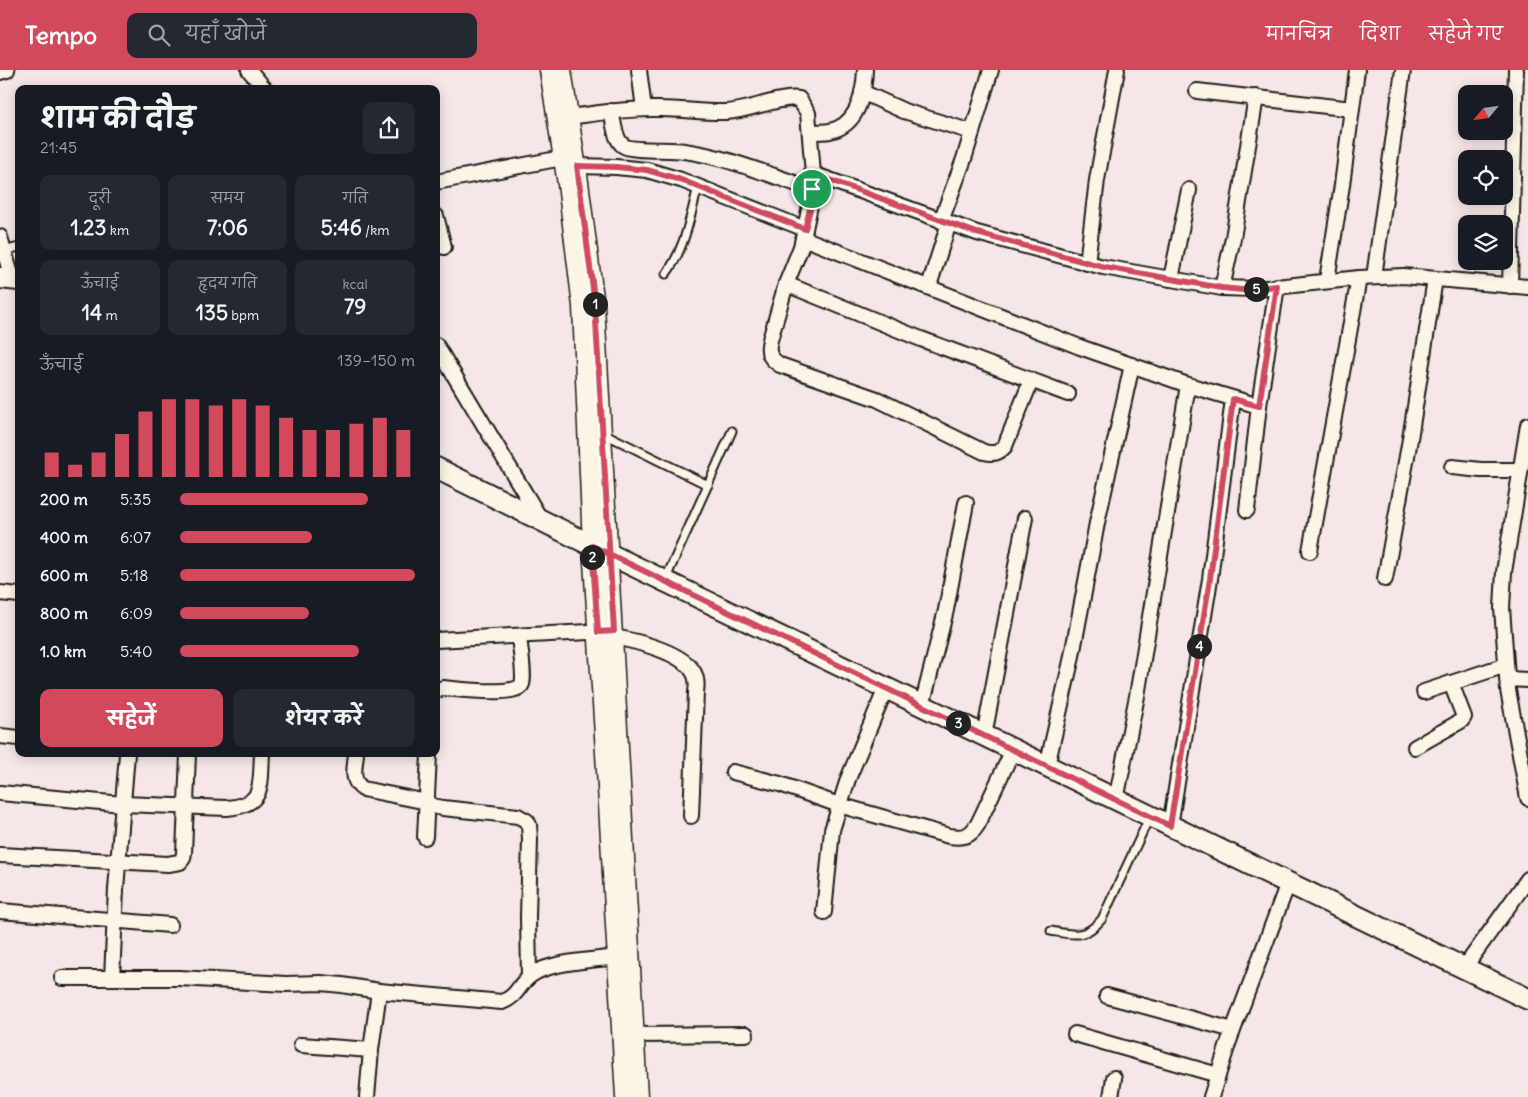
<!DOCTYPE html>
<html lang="hi">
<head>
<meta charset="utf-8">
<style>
	:root { --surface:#171b24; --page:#242831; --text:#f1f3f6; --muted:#9ea1a6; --accent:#d1495b }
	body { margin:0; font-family:Delius,"Playpen Sans Deva",sans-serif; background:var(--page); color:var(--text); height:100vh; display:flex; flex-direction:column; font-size:19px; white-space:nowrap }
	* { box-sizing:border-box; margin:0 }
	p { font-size:16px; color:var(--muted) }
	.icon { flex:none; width:28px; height:28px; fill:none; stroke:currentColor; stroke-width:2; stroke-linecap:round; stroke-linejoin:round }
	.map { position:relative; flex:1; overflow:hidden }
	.side { position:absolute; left:15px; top:15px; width:425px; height:672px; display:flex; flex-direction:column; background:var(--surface); border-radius:10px; box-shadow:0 2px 12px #0003 }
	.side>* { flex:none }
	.needle { width:32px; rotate:241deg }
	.controls { position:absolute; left:1458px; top:15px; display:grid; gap:10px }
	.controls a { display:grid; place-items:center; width:55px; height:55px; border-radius:10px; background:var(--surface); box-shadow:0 2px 12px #0003; font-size:25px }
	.pin { position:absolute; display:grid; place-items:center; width:42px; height:42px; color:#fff; margin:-21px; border:2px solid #fff; border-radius:50%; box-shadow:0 1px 5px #0007 }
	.km { position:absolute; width:25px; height:25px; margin:-12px; border-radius:50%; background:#222; color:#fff; font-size:14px; line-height:25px; text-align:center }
	.round { display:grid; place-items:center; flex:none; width:52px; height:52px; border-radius:10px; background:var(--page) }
	.head { display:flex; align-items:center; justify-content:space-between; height:85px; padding:0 25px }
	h1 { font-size:28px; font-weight:700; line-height:38px }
	.metrics { display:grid; grid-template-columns:repeat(3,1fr); gap:8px; height:85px; padding:5px 25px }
	.metrics div { display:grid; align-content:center; border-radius:10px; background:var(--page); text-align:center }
	.metrics b { font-size:21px; font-weight:700 }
	.metrics small { font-size:14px; font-weight:400 }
	.metrics p { font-size:14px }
	.chart { height:140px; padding:10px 25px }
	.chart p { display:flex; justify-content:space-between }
	.chart svg { width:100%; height:90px; margin-top:5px; stroke:var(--accent); stroke-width:6 }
	.action { display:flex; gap:10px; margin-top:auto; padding:10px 25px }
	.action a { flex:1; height:58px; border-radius:10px; background:var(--accent); color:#fff; font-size:20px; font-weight:700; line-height:58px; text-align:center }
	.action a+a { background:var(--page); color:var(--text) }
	ul { padding:0 25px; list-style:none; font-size:16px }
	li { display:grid; grid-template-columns:80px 60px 1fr; align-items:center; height:38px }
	li i { height:12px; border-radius:6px; background:var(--accent) }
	header { display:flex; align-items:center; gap:30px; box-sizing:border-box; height:70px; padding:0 25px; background:var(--accent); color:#fff }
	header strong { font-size:24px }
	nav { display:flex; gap:28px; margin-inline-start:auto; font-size:18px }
	.search { width:350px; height:45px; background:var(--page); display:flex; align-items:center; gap:12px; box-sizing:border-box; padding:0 18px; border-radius:10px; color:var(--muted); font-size:19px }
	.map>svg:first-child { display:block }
</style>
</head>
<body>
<header>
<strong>Tempo</strong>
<div class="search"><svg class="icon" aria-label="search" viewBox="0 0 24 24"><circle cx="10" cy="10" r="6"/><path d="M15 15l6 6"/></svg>यहाँ खोजें</div>
<nav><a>मानचित्र</a><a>दिशा</a><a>सहेजे गए</a></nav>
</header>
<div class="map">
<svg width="1528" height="1027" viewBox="0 0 1528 1027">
	<rect width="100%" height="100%" fill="#f7e6e7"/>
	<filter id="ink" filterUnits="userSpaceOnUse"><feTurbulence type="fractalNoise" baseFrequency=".02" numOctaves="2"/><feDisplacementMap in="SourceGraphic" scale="10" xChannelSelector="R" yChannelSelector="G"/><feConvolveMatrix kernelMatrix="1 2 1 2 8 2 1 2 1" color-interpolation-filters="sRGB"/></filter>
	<g filter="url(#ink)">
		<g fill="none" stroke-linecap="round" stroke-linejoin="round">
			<g stroke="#1c1c1c" stroke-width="11">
				<g id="service">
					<polyline points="4,181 19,177"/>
					<path d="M666 204C685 179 690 147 698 117"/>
					<polyline points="603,363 708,415"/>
					<polyline points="666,508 732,361"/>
					<path d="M1051 861C1074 865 1085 869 1102 849L1150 746"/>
				</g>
			</g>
			<g stroke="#1c1c1c" stroke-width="18">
				<g id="minor">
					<polyline points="249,0 265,19"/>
					<polyline points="639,0 644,39"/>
					<polyline points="0,2 7,0"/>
					<polyline points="1197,21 1352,39"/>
					<polyline points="862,22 904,41 972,62"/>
					<path d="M611 41C614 51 614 70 624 76 631 81 671 79 684 81 724 86 772 106 812 119"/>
					<path d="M569 47C600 43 630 38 661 39 683 39 705 43 727 42 749 41 779 26 799 29L808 43 813 104 811 131 801 177 786 214 770 270C767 282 769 288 780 295L877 329 984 382C993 384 998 384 1005 376L1031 311"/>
					<path d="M810 62C816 62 823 62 830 61 858 55 864 24 865 0"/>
					<polyline points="577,96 616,97 647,100 681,110 805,159"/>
					<polyline points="813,104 977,163 1103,197 1222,218 1257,219 1359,208 1403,206 1528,217"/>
					<polyline points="436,112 562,88"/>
					<polyline points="436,146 444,177"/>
					<polyline points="941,151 964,89 991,0"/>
					<polyline points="0,167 12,208"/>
					<polyline points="803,168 1080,277 1188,315 1259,336"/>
					<polyline points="1087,193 1097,110 1117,0"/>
					<polyline points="1374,207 1403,0"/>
					<polyline points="1171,209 1189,120"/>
					<polyline points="1327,210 1342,115 1357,0"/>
					<polyline points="786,214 921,269 1068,324"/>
					<polyline points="929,216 949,153"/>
					<polyline points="1510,216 1516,0"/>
					<polyline points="1222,218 1233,168 1256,27"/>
					<polyline points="436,275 541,450"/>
					<polyline points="1528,355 1504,502 1502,538 1508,620 1528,728"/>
					<polyline points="1452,397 1481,400 1520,400"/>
					<polyline points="1247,440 1259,336 1277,216"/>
					<polyline points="1310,481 1359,208"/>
					<polyline points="1385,509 1409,375 1435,209"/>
					<polyline points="0,523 19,525"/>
					<path d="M614 567C635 571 683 582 694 603 697 609 697 616 696 622L691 746"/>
					<polyline points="436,570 608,561"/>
					<polyline points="1507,609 1528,610"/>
					<path d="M436 621 443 618C456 619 518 627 522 614 525 606 520 577 519 567"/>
					<polyline points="1424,622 1506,595"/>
					<polyline points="922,636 946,540 966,433"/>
					<polyline points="0,666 19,668"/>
					<polyline points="984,666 1025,448"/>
					<polyline points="1415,677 1461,651 1464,647 1451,613"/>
					<path d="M356 684C355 696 350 711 363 719L427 732"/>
					<polyline points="1047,696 1071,591 1097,453 1132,295"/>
					<path d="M733 702 780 714 839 735 949 766C963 768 970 767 978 754L1013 680"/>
					<path d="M0 723 123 734 227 738C265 735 260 716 262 684"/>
					<polyline points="1116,730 1137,626 1188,315"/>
					<polyline points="427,735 443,738 518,746 527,751 529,755 530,769 528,847 529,906"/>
					<polyline points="1170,756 1210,509 1233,329"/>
					<polyline points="425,767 429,684"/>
					<polyline points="0,785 168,794 180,792 183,788 184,783 188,684"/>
					<polyline points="0,841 170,855"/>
					<polyline points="824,842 832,760 848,709 886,618"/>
					<polyline points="1464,898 1528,809"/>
					<path d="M62 908H179L286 914 321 913 342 915 379 921 502 932C518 926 518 915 530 906 546 892 595 890 617 887"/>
					<polyline points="112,908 116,819 127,684"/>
					<polyline points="1107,926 1233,960"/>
					<polyline points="1075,964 1218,1005"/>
					<polyline points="635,965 746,964"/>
					<polyline points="301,975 371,980"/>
					<polyline points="367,1027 371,980 379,921"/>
					<polyline points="1111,1027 1114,1008"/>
					<polyline points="1211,1027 1229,971 1288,813"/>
				</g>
			</g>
			<g stroke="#1c1c1c" stroke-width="21">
				<g id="tertiary">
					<polyline points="549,0 567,114 582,236 592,476 603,649 625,1027"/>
					<polyline points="562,0 579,112 595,235 638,1027"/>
				</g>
			</g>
			<g stroke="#1c1c1c" stroke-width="24">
				<g id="secondary">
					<polyline points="0,208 19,210"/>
					<polyline points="436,398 609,484 1528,929"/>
				</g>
			</g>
			<use href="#service" stroke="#fcf5e5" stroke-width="7"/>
			<use href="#minor" stroke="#fcf5e5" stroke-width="14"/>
			<use href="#tertiary" stroke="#fcf5e5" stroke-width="18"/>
			<use href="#secondary" stroke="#fcf5e5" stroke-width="20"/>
		</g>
	</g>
	<g fill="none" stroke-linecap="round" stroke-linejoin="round" filter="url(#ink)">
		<g stroke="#fff" stroke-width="10">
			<polyline id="route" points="812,119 812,131 805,159 681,110 647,100 616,97 577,96 595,235 614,561 598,562 592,476 609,484 1170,756 1210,509 1233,329 1259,336 1277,216 1242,220 1222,218 1104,197 977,163 813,104 812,119"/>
		</g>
		<use href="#route" stroke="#d1495b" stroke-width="6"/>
	</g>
</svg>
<div class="controls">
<a><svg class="needle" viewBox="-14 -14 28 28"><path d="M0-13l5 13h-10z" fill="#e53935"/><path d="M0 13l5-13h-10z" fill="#9ea1a6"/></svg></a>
<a><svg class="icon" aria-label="locate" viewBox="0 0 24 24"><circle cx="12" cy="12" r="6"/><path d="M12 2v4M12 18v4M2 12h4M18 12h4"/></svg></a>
<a><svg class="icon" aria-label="layers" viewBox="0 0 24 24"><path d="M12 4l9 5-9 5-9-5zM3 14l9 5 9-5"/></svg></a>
</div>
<div class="pin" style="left:812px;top:119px;background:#1e9e55"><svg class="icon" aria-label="arrive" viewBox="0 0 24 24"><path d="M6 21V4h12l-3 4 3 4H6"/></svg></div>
<b class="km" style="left:595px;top:234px">1</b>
<b class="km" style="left:592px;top:487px">2</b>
<b class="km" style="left:958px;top:653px">3</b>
<b class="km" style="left:1199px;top:576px">4</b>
<b class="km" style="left:1256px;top:219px">5</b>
<section class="side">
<div class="head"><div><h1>शाम की दौड़</h1><p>21:45</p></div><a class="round"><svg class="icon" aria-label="share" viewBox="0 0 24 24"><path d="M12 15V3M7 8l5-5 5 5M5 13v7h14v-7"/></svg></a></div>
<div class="metrics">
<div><p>दूरी</p><b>1.23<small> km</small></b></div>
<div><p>समय</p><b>7:06</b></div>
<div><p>गति</p><b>5:46<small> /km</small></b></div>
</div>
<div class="metrics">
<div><p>ऊँचाई</p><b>14<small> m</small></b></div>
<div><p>हृदय गति</p><b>135<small> bpm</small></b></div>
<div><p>kcal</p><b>79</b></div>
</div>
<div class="chart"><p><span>ऊँचाई</span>139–150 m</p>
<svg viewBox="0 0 160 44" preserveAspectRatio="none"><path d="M5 44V32M15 44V38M25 44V32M35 44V23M45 44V12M55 44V6M65 44V6M75 44V9M85 44V6M95 44V9M105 44V15M115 44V21M125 44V21M135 44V18M145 44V15M155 44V21"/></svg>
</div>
<ul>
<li><b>200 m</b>5:35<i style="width:80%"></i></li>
<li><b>400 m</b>6:07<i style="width:56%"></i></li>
<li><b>600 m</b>5:18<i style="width:100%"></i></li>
<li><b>800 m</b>6:09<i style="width:55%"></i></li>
<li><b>1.0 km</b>5:40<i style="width:76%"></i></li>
</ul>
<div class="action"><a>सहेजें</a><a>शेयर करें</a></div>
</section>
</div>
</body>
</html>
